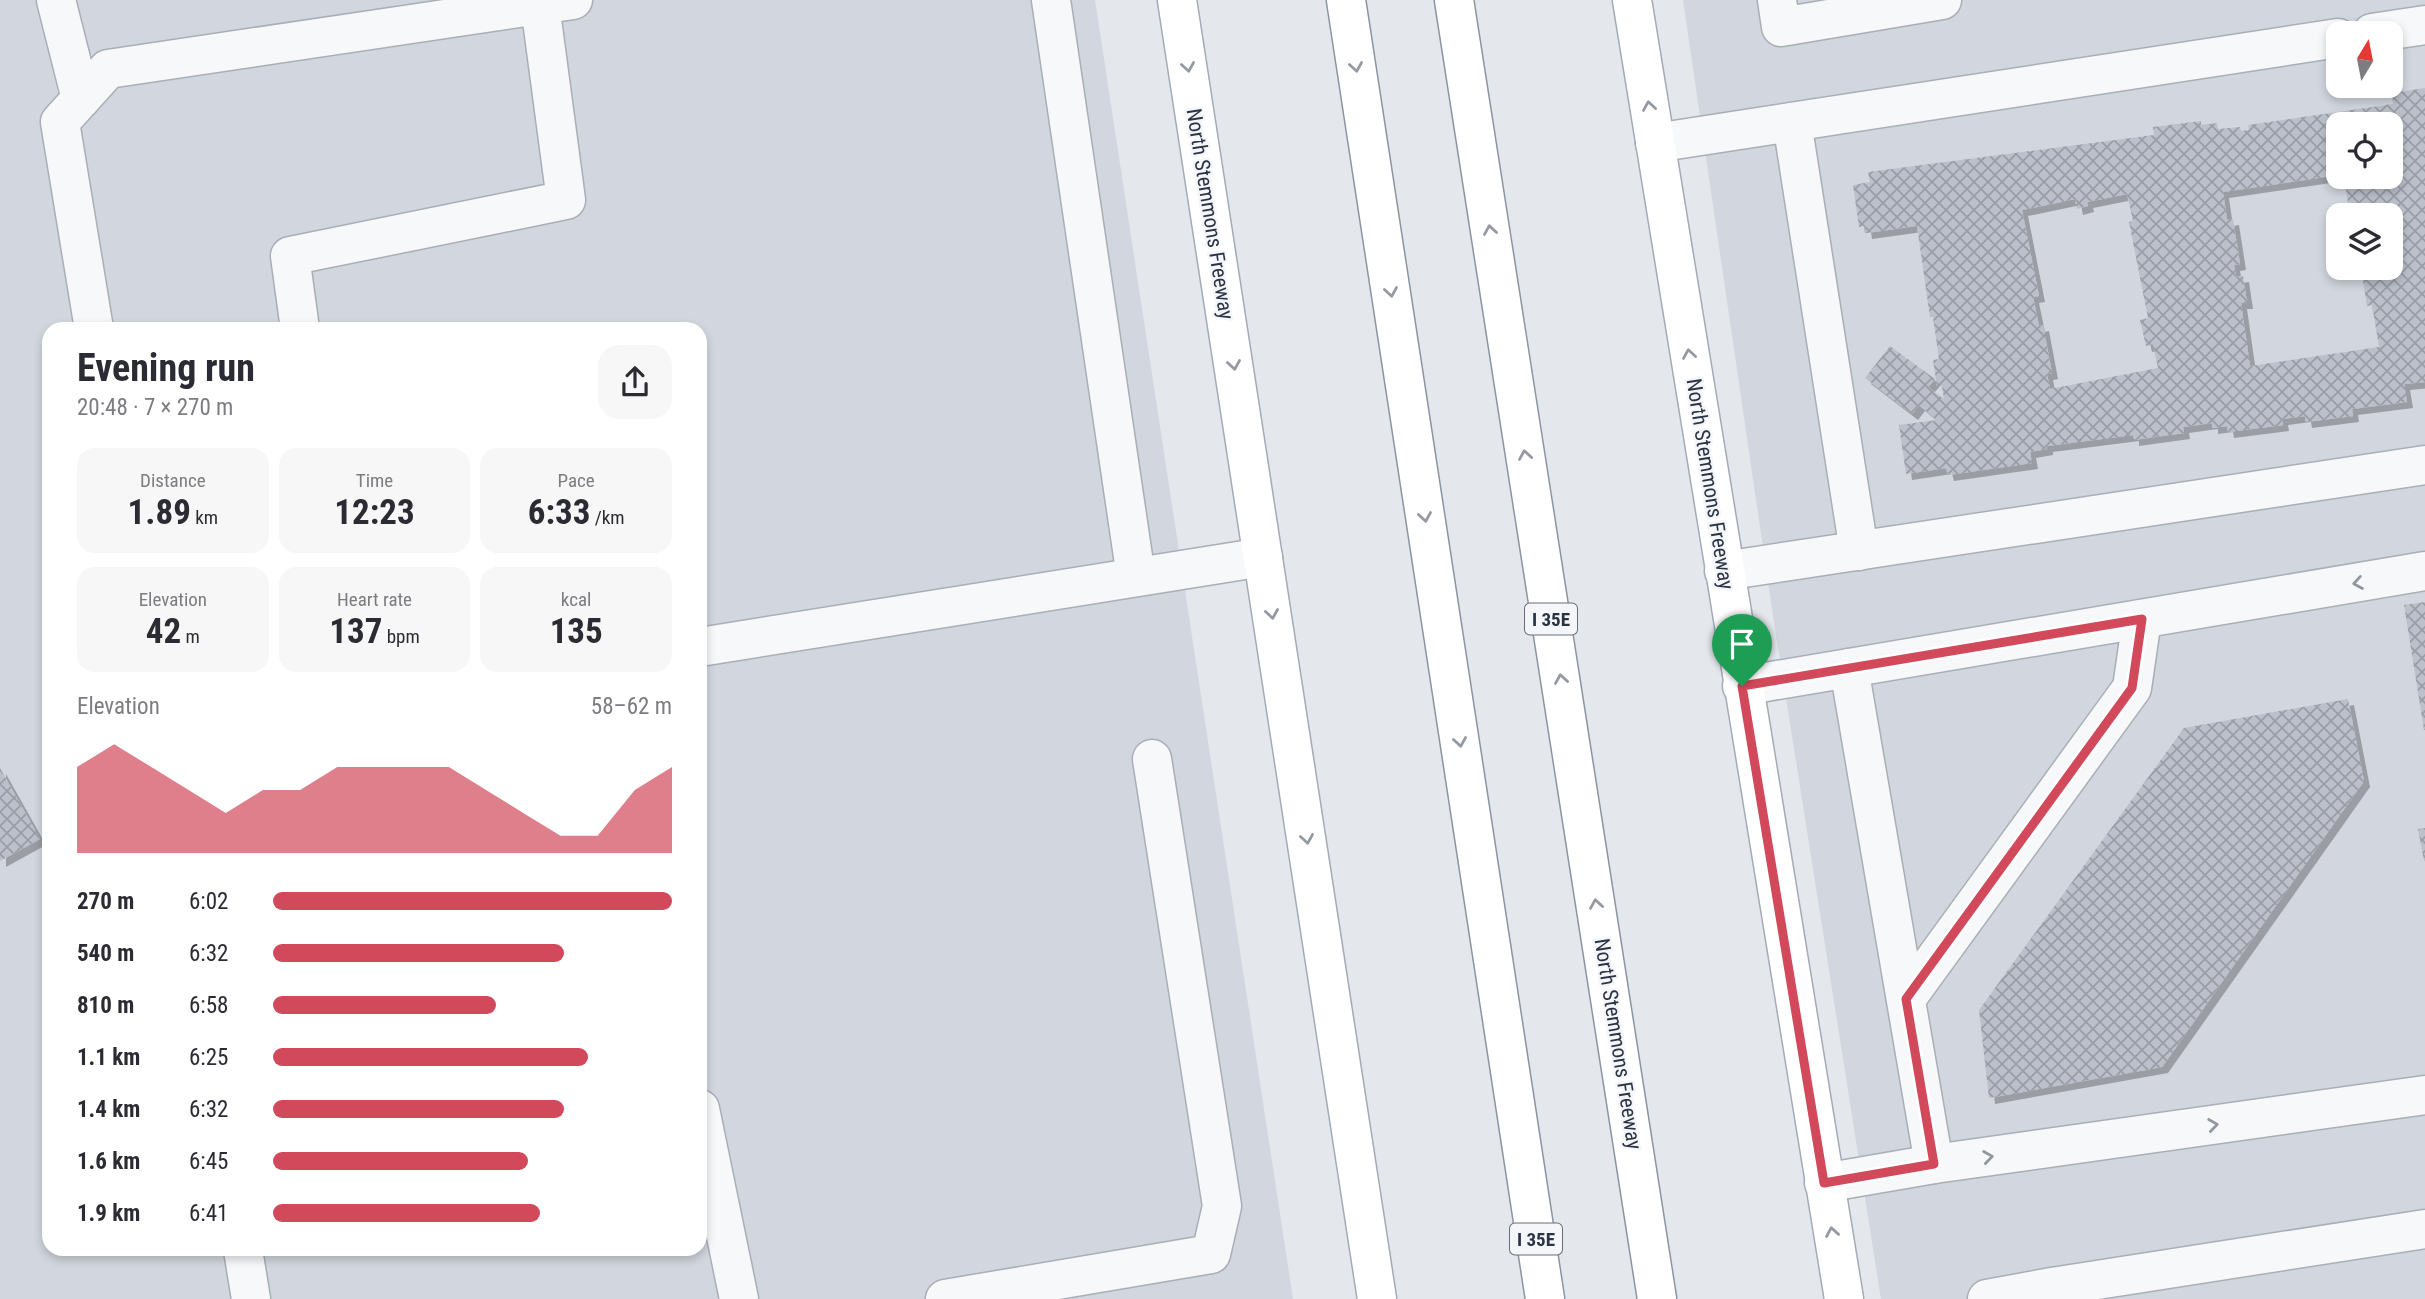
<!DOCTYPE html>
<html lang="en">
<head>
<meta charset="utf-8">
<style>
	:root { --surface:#fff; --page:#f7f7f7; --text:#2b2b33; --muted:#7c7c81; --accent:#d1495b }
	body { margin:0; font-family:"Roboto Condensed",sans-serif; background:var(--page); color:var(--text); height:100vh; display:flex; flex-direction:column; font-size:26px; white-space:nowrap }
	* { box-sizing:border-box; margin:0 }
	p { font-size:23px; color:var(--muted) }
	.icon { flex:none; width:38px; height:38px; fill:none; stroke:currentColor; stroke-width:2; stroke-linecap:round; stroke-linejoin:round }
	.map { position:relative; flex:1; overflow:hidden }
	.details { position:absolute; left:42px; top:322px; width:665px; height:934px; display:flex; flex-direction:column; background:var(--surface); border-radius:21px; box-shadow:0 4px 10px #0003 }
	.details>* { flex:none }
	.needle { width:46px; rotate:10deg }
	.buttons { position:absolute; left:2326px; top:21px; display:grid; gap:14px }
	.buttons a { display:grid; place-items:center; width:77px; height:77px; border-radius:14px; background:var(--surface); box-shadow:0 4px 10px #0003; font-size:35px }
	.pin { position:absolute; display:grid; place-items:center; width:60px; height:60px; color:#fff; margin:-72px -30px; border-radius:50% 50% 50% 0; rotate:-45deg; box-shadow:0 0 7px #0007 }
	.pin .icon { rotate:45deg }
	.round { display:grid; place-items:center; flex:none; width:74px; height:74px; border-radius:21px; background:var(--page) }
	.overview { display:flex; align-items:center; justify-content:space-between; height:119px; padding:0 35px }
	h1 { font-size:38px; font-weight:700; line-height:52px }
	.stats { display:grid; grid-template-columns:repeat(3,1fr); gap:10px; height:119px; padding:7px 35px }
	.stats div { display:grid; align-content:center; border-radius:18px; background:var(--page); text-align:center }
	.stats b { font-size:35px; font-weight:700 }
	.stats small { font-size:19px; font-weight:400 }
	.stats p { font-size:19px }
	.chart { height:196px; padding:14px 35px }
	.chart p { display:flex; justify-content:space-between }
	.chart svg { width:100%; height:126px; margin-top:7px; fill:var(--accent); opacity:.7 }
	ul { padding:0 35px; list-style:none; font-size:23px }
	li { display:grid; grid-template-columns:112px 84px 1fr; align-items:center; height:52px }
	li i { height:18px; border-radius:9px; background:var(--accent) }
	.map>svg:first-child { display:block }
</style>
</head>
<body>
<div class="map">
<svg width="2425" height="1299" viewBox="0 0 2425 1299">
	<defs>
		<pattern id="building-cross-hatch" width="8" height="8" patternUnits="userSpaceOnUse" patternTransform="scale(1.75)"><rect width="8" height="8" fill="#bbc0ca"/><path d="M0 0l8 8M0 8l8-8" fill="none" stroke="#989da6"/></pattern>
		<filter id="shadow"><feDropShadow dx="6" dy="6" stdDeviation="0" flood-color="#0004"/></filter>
	</defs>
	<rect width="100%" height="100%" fill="#e4e7ec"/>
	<g fill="#d2d6de" fill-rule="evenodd">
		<path d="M0 0H1095L1293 1299H0ZM49 329H700V1250H49Z"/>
		<path d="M1683 0H2425V1299H1881L1773 616ZM2338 33H2390V86H2338ZM2338 124H2390V177H2338ZM2338 215H2390V268H2338Z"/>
	</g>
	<g fill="url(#building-cross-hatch)" fill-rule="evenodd" filter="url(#shadow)">
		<path d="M2425 88V382L2404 384 2407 402 2352 409 2353 416 2306 422 2305 416 2282 419 2283 425 2228 432 2227 426 2212 428V423L2183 427 2184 433 2133 440V435L2047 446V449L2030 452 2032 463 1948 475 1946 468 1906 474 1899 425 1937 420 1919 405 1912 414 1865 378 1890 346 1935 379 1928 387 1944 399 1942 386H1937L1933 360 1939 359 1933 317H1930L1917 226 1866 233 1865 226 1859 227 1853 185 1870 182 1868 172 2154 135 2153 127 2201 121V125L2217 123 2218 129 2240 127 2241 131 2249 130 2248 125 2393 104 2392 93ZM2338 124H2390V177H2350V182L2345 183 2350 215H2390V268H2361L2367 306 2372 305 2379 347 2250 366 2241 303H2247L2243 276 2236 277 2234 265 2240 264 2233 219 2227 220 2223 192 2338 175ZM2127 194 2133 221 2129 222 2148 318 2140 320 2146 346 2153 344 2158 368 2050 389 2047 374 2052 373 2043 325 2039 326 2033 297 2039 296 2022 210 2075 199 2077 209 2088 206 2087 202Z"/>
		<polygon points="2425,602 2425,730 2424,730 2404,605"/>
		<polygon points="2348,699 2364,781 2162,1067 1989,1098 1979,1010 2184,728"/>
		<polygon points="0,768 40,839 0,861"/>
		<polygon points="2425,828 2425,861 2424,861 2418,829"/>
	</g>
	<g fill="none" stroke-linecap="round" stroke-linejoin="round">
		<g stroke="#a9aeb7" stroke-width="41">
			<g id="minor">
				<polyline points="56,0 81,99"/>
				<polyline points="1051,0 1136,577"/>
				<polyline points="1777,0 1781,27 1942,0"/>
				<polyline points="2372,33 2425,25"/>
				<polyline points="1792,122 1859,551"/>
				<polyline points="1655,143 2338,38"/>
				<polyline points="94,329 60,122 108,69 573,0"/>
				<polyline points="300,329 290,256 566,200 540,5"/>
				<polyline points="1724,571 2425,465"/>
				<polyline points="700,647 1263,557"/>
				<polyline points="1849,668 1934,1164"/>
				<polyline points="1742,686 2425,571"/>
				<polyline points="1906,999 2132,688 2142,619"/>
				<polyline points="700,1109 739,1299"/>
				<polyline points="1824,1183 1934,1164 2425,1095"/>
				<polyline points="243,1250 251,1299"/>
				<polyline points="945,1299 1211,1254 1222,1206 1152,759"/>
				<polyline points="1987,1299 2052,1287 2425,1229"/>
			</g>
		</g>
		<g stroke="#a3abb8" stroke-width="41">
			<g id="major">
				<polyline points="1177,0 1377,1299"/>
				<polyline points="1632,0 1844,1299"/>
			</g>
		</g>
		<g stroke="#8b94a3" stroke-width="41">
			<g id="highway">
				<polyline points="1346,0 1545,1299"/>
				<polyline points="1454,0 1657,1299"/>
			</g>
		</g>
		<use href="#minor" stroke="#f7f8fa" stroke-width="38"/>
		<use href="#major" stroke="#fff" stroke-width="38"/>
		<use href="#highway" stroke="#fff" stroke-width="38"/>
	</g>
	<defs><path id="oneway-chevron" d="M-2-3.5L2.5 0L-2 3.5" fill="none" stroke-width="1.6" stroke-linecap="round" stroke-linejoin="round" transform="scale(1.75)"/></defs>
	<g stroke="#959aa2">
		<use href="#oneway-chevron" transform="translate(1188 67) rotate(81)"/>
		<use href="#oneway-chevron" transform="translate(1356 67) rotate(81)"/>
		<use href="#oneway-chevron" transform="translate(1649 106) rotate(-99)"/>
		<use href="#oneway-chevron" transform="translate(1490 230) rotate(-99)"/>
		<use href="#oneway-chevron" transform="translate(1391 292) rotate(81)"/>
		<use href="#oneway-chevron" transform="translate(1689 354) rotate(-99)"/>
		<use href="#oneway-chevron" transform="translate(1234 365) rotate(81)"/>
		<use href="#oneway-chevron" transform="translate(1525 455) rotate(-99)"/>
		<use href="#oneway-chevron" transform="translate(1425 517) rotate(81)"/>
		<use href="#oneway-chevron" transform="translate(1272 614) rotate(81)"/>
		<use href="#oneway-chevron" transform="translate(1561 679) rotate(-99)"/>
		<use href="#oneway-chevron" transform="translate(1460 742) rotate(81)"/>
		<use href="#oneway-chevron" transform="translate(1307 839) rotate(81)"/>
		<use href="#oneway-chevron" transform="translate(1596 904) rotate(-99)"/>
		<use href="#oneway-chevron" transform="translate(1832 1232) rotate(-100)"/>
	</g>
	<g stroke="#9196a0">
		<use href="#oneway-chevron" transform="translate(2358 583) rotate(170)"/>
		<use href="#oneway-chevron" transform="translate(2213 1125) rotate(-8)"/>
		<use href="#oneway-chevron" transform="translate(1988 1157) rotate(-8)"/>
	</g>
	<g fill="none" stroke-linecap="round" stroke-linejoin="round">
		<g stroke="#fff" stroke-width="14">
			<polygon id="route" points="2142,619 2132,688 1906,999 1934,1164 1824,1183 1742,686"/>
		</g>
		<use href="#route" stroke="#d1495b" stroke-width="9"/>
	</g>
	<g text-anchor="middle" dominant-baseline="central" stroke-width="5" stroke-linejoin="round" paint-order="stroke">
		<g fill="#f4f6f9" stroke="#676e7b" stroke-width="2">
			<rect x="1525" y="603.5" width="52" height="31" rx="5"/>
			<rect x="1510" y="1223.5" width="52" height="31" rx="5"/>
		</g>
		<g font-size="19" font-weight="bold" fill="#2b3445">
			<text x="1551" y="619">I 35E</text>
			<text x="1536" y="1239">I 35E</text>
		</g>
		<g font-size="21" fill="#2b3445" stroke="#f4f6f9">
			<text transform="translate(1210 214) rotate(81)">North Stemmons Freeway</text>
			<text transform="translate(1710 484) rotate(81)">North Stemmons Freeway</text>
			<text transform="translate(1618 1044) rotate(81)">North Stemmons Freeway</text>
		</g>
	</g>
</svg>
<div class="buttons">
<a><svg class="needle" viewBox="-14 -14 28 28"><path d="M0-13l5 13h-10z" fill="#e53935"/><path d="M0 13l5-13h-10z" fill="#7c7c81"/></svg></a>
<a><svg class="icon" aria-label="locate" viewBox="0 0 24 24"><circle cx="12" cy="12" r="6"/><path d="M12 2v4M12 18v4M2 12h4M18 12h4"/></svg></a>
<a><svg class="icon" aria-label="layers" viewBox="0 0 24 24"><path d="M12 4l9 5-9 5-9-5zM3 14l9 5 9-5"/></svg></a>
</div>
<div class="pin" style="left:1742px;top:686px;background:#1e9e55"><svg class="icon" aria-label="arrive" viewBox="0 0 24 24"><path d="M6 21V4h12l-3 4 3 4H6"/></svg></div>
<section class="details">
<div class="overview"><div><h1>Evening run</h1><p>20:48 · 7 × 270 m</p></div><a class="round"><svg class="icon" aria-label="share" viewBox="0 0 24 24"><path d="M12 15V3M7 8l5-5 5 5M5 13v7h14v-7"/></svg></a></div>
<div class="stats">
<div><p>Distance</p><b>1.89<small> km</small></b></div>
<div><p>Time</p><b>12:23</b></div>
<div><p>Pace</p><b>6:33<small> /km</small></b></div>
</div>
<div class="stats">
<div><p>Elevation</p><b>42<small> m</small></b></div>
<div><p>Heart rate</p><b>137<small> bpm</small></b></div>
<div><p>kcal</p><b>135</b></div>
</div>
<div class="chart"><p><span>Elevation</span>58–62 m</p>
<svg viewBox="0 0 160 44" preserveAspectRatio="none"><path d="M0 44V14L10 6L20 14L30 22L40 30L50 22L60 22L70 14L80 14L90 14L100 14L110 22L120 30L130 38L140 38L150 22L160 14V44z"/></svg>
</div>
<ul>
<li><b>270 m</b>6:02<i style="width:100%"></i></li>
<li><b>540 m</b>6:32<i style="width:73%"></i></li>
<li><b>810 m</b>6:58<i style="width:56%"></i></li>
<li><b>1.1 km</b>6:25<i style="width:79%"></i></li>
<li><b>1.4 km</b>6:32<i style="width:73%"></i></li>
<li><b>1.6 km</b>6:45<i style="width:64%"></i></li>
<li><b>1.9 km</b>6:41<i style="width:67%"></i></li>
</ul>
</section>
</div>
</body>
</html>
